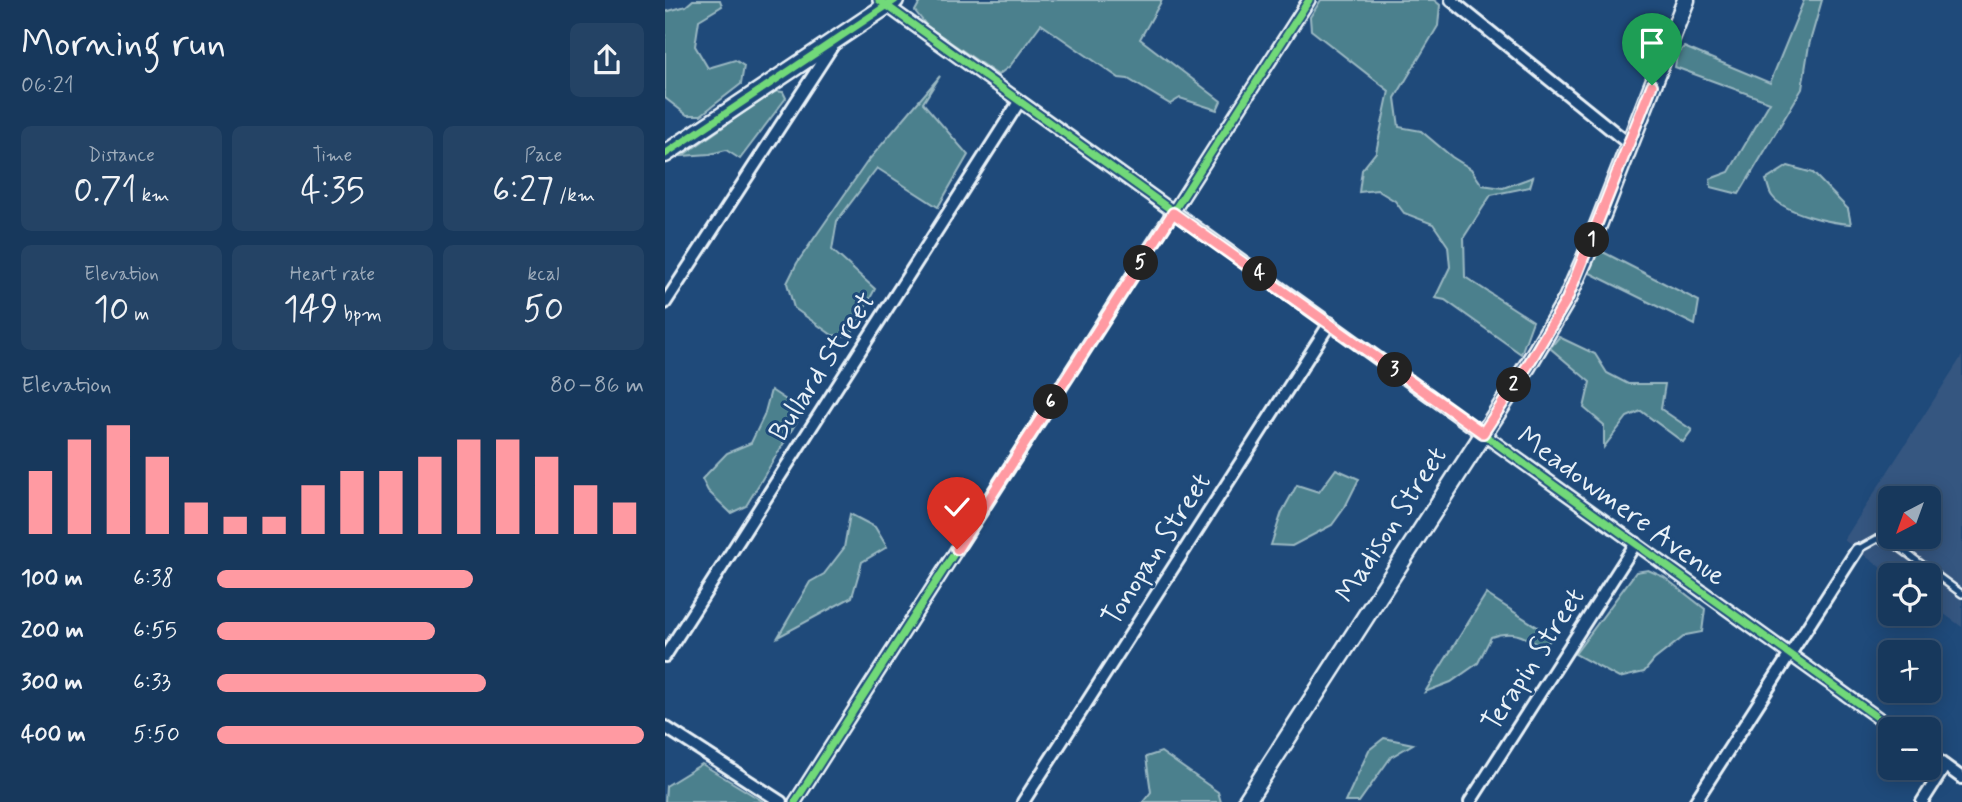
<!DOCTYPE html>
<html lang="en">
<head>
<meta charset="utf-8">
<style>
	:root { --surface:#17385c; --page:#244365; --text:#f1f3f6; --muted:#9eacbb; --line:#365272; --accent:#ff9aa2 }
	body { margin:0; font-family:Mynerve,sans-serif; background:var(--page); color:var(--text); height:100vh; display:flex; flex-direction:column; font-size:26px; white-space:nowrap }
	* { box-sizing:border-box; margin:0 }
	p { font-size:23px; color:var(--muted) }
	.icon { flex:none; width:38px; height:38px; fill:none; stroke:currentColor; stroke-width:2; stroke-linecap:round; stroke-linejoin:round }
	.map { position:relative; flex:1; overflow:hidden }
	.sheet { display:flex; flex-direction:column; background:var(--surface); width:665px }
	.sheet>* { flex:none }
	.needle { width:46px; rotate:221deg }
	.controls { position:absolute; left:1213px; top:486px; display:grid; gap:14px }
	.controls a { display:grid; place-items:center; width:63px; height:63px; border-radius:10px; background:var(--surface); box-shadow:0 4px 18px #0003,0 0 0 2px var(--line); font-size:35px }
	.pin { position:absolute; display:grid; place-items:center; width:60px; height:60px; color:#fff; margin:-72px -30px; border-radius:50% 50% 50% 0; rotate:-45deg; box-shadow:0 0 7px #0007 }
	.pin .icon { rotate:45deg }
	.km { position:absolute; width:35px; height:35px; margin:-18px; border-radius:50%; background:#222; color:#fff; font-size:19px; line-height:35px; text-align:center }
	.round { display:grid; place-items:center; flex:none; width:74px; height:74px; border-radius:10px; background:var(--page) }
	.headline { display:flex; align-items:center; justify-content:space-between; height:119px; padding:0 21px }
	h1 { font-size:38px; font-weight:600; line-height:52px }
	.stats { display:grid; grid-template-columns:repeat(3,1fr); gap:10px; height:119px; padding:7px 21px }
	.stats div { display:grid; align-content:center; border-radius:10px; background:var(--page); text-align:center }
	.stats b { font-size:35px; font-weight:600 }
	.stats small { font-size:19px; font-weight:400 }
	.stats p { font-size:19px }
	.chart { height:196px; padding:14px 21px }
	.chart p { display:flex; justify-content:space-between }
	.chart svg { width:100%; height:126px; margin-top:7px; stroke:var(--accent); stroke-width:6 }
	ul { padding:0 21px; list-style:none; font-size:23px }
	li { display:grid; grid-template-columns:112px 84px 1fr; align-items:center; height:52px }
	li i { height:18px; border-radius:9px; background:var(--accent) }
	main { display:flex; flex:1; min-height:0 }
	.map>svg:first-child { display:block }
</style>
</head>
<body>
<main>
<section class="sheet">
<div class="headline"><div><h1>Morning run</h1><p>06:21</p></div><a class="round"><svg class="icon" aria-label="share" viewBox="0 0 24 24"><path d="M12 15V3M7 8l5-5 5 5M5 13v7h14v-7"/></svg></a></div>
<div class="stats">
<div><p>Distance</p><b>0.71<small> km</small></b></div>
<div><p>Time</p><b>4:35</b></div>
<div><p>Pace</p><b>6:27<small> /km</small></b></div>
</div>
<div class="stats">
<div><p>Elevation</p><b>10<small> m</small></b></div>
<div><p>Heart rate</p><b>149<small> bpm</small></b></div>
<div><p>kcal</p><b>50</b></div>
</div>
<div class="chart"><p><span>Elevation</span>80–86 m</p>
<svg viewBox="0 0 160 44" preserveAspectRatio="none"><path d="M5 44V22M15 44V11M25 44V6M35 44V17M45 44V33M55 44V38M65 44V38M75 44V27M85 44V22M95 44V22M105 44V17M115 44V11M125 44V11M135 44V17M145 44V27M155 44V33"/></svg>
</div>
<ul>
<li><b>100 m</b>6:38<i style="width:60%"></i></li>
<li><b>200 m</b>6:55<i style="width:51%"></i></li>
<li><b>300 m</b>6:33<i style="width:63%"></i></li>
<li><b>400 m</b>5:50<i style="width:100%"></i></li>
</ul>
</section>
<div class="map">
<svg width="1297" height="802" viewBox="0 0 1297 802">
	<rect width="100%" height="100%" fill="#1f4a7a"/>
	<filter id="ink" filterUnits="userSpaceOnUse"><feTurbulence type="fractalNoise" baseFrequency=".0143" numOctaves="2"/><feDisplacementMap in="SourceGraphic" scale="14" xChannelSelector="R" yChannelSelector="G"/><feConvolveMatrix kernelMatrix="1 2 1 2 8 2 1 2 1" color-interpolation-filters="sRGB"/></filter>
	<g filter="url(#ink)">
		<path fill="#365680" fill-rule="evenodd" d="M1297 356V627L1264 603V576H1227L1179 540ZM1225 499H1264V537H1225Z"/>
		<g fill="#4c808d" stroke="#9ab8c2" stroke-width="2">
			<polygon points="28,0 55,0 57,6 34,20 30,46 43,68 70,60 79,66 76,84 36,115 22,115 0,98 0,12 21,6"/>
			<polygon points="256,0 497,0 475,39 556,101 552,110 515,98 505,104 463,79 454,78 376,24 345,66 333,75 262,26 250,11"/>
			<polygon points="656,0 769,0 775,5 773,26 730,98 734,127 756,131 787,157 806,169 817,185 838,188 868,177 865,187 826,195 799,237 800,277 868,321 856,354 780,300 770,298 785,267 783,246 768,224 739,213 730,201 712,190 694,192 697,170 711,152 724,91 646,30 645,17"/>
			<polygon points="1139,0 1157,0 1144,45 1137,89 1074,194 1046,187 1045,179 1064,172 1105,102 1010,67 1012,54 1019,47 1105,83"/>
			<polygon points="275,76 258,103 303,155 273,207 212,168 172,221 167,250 210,289 185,336 167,335 129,308 122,283 132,263 202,162"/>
			<polygon points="109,91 118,92 121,98 75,159 61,150 45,154 17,156"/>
			<path d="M1123 166 1148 173 1183 209 1186 224C1166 223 1119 213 1107 196 1104 192 1103 185 1101 180Z"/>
			<polygon points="934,250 1034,301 1030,325 921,271"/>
			<polygon points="894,337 930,354 942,373 963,384 1000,384 996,409 1027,430 1018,442 976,411 962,417 939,447 939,425 919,408 925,382 885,348"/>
			<polygon points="106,390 138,411 81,506 66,513 43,491 37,479 62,453 86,443 99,416"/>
			<polygon points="671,469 694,479 680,507 667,525 627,546 606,545 617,512 632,485 654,492"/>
			<polygon points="185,514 210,527 222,547 197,562 187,597 113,637 145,582 159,574 179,548"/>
			<polygon points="983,570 999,577 1040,609 1037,632 1021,635 989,660 979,672 954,678 910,654 971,572"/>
			<path d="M821 594 888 637 878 648C860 636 847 629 826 637L813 663 786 682 760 692Z"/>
			<polygon points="719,738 748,744 726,757 694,802 680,802 704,750"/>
			<polygon points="496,752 553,792 556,802 478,802 486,792 481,757"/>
			<polygon points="37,764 99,802 0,802 1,786"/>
		</g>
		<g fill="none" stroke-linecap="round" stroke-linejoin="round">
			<g stroke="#e8f1f8" stroke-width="10">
				<polyline id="lane" points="1192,550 1212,539 1228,543 1297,594"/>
			</g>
			<g stroke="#e8f1f8" stroke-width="16">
				<g id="street">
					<polyline points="214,0 1230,730"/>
					<polyline points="786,0 964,144"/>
					<polyline points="0,303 168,45"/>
					<polyline points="0,656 354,102"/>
					<polyline points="0,727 116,802"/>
					<polyline points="1264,754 1297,778"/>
					<polyline points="130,802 644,0"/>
					<polyline points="358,802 665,323"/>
					<polyline points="805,802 971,543"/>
					<polyline points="1030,802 1192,550"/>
					<polyline points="1257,802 1280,766"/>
				</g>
			</g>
			<g stroke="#e8f1f8" stroke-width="21">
				<g id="secondary">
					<polyline points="0,154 230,0"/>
					<polyline points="581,802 863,365 902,299 921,256 1021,0"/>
				</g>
			</g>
			<use href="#lane" stroke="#1f4a7a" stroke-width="5"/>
			<use href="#street" stroke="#1f4a7a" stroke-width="10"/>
			<use href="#secondary" stroke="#1f4a7a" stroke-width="16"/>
			<g stroke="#1f4a7a" stroke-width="11">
				<g id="cycleway">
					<polyline points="214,0 1230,730"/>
					<polyline points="0,154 230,0"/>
					<polyline points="130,802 644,0"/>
				</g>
			</g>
			<use href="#cycleway" stroke="#71d979" stroke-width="7"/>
		</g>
	</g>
	<g fill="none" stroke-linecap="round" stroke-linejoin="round" filter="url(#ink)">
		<g stroke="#fff" stroke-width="14">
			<polyline id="route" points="292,549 508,213 818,433 863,365 902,299 987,85"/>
		</g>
		<use href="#route" stroke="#ff9aa2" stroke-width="9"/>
	</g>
	<g text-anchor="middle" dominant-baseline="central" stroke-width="6" stroke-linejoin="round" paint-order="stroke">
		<g font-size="28" fill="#e8f1f8" stroke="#1f4a7a">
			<text transform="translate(158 367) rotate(-57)">Bullard Street</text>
			<text transform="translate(956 507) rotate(36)">Meadowmere Avenue</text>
			<text transform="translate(727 525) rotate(-57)">Madison Street</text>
			<text transform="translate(492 550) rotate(-57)">Tonopan Street</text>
			<text transform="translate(869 660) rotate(-57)">Terapin Street</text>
		</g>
	</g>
</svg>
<div class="controls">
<a><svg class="needle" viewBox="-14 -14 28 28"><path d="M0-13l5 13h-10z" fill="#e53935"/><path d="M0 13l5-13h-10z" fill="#9eacbb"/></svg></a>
<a><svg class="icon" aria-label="locate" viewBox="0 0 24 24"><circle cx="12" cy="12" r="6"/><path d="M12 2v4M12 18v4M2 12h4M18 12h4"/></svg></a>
<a>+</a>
<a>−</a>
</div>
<div class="pin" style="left:987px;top:85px;background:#1e9e55"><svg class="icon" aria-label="arrive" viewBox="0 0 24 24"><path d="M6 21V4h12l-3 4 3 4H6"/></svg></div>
<div class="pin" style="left:292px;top:549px;background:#d93025"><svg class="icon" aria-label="check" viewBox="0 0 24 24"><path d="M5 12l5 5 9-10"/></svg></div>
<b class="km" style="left:927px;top:240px">1</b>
<b class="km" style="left:849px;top:385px">2</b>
<b class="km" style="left:730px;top:370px">3</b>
<b class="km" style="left:595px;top:274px">4</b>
<b class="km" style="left:476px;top:263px">5</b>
<b class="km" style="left:386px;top:402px">6</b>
</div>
</main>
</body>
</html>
